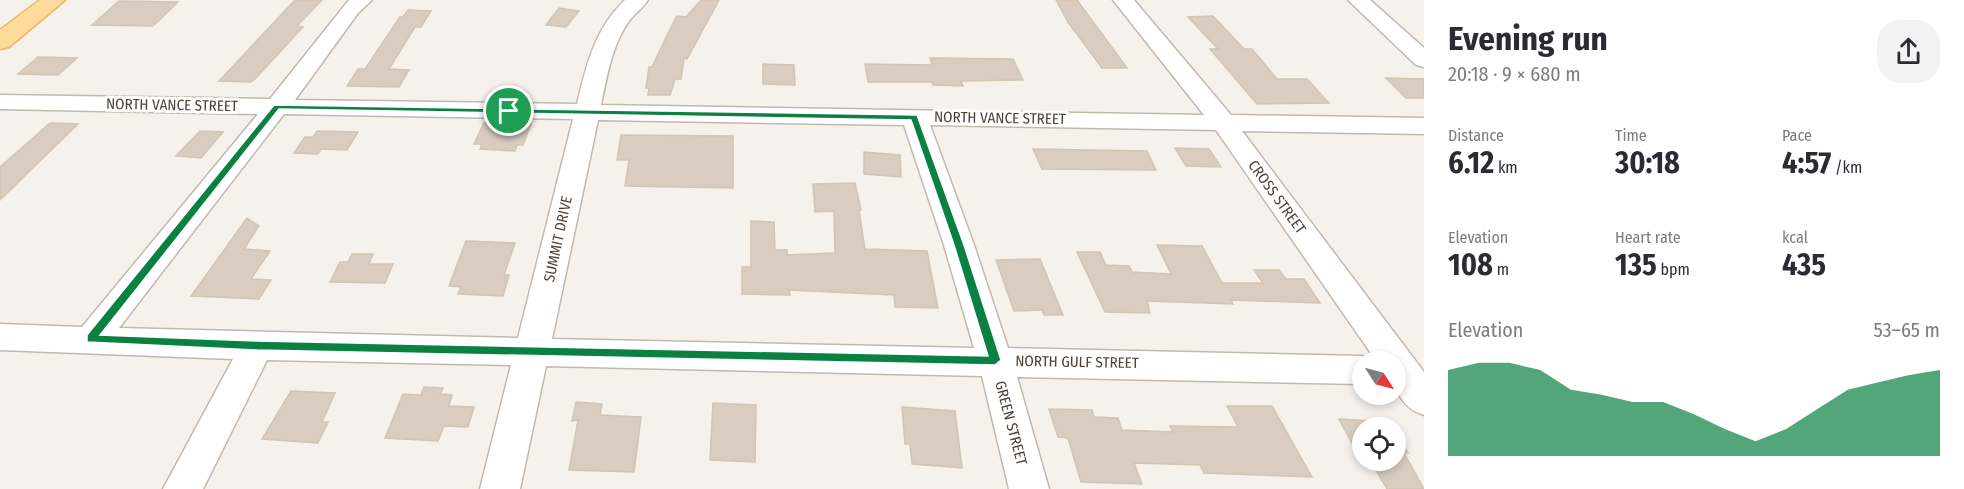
<!DOCTYPE html>
<html lang="en">
<head>
<meta charset="utf-8">
<style>
	:root { --surface:#fff; --page:#f2f2f3; --text:#2b2b33; --muted:#7c7c81; --accent:#0b8043 }
	body { margin:0; font-family:"Fira Sans Condensed",sans-serif; background:var(--page); color:var(--text); height:100vh; display:flex; flex-direction:column; font-size:22px; white-space:nowrap }
	* { box-sizing:border-box; margin:0 }
	p { font-size:20px; color:var(--muted) }
	.icon { flex:none; width:33px; height:33px; fill:none; stroke:currentColor; stroke-width:2; stroke-linecap:round; stroke-linejoin:round }
	.map { position:relative; flex:1; overflow:hidden }
	.details { display:flex; flex-direction:column; background:var(--surface); width:540px }
	.details>* { flex:none }
	.needle { width:39px; rotate:126deg }
	.tools { position:absolute; left:1352px; top:351px; display:grid; gap:12px }
	.tools a { display:grid; place-items:center; width:54px; height:54px; border-radius:50%; background:var(--surface); box-shadow:0 3px 9px #0003; font-size:30px }
	.pin { position:absolute; display:grid; place-items:center; width:51px; height:51px; color:#fff; margin:-26px; border:3px solid #fff; border-radius:50%; box-shadow:0 2px 6px #0007 }
	.round { display:grid; place-items:center; flex:none; width:63px; height:63px; border-radius:24px; background:var(--page) }
	.overview { display:flex; align-items:center; justify-content:space-between; height:102px; padding:0 24px }
	h1 { font-size:33px; font-weight:700; line-height:45px }
	.metrics { display:grid; grid-template-columns:repeat(3,1fr); gap:9px; height:102px; padding:6px 24px }
	.metrics div { display:grid; align-content:center }
	.metrics b { font-size:30px; font-weight:700 }
	.metrics small { font-size:16px; font-weight:400 }
	.metrics p { font-size:16px }
	.chart { height:168px; padding:12px 24px }
	.chart p { display:flex; justify-content:space-between }
	.chart svg { width:100%; height:108px; margin-top:6px; fill:var(--accent); opacity:.7 }
	main { display:flex; flex:1; min-height:0 }
	.map>svg:first-child { display:block }
</style>
</head>
<body>
<main>
<div class="map">
<svg width="1424" height="489" viewBox="0 0 1424 489">
	<rect width="100%" height="100%" fill="#f6f2eb"/>
	<g fill="#d8cdc0" stroke="#d3c4b3" stroke-width="1.5">
		<polygon points="295,0 322,0 297,26 303,27 256,78 251,82 219,81"/>
		<polygon points="701,0 719,0 687,59 684,58 681,79 675,79 670,95 648,95 649,88 646,88 649,67 652,67 669,31 677,16 686,17"/>
		<polygon points="1056,0 1077,0 1127,68 1102,68 1068,22"/>
		<polygon points="119,1 178,2 153,26 92,25"/>
		<polygon points="559,8 579,11 566,27 546,25"/>
		<polygon points="408,10 431,11 421,27 415,27 389,69 409,70 399,87 347,86 358,69 365,69 400,17 403,17"/>
		<polygon points="1213,16 1244,49 1252,49 1277,79 1307,79 1329,103 1257,104 1210,49 1218,49 1188,17"/>
		<polygon points="38,57 77,58 58,75 18,74"/>
		<polygon points="930,58 1013,59 1023,80 961,81 963,86 933,85 932,82 868,82 865,64 932,65"/>
		<polygon points="763,64 794,65 795,85 763,84"/>
		<polygon points="1386,78 1424,79 1424,98 1406,98"/>
		<polygon points="50,123 78,124 0,200 0,167"/>
		<polygon points="484,123 531,124 523,145 517,145 515,151 480,149 482,144 474,144"/>
		<polygon points="200,131 223,132 201,158 176,156"/>
		<polygon points="317,131 358,132 347,150 321,149 318,154 294,153 305,137 313,137"/>
		<polygon points="621,135 733,136 733,188 625,186 629,160 617,160"/>
		<polygon points="1175,148 1209,149 1221,167 1186,166"/>
		<polygon points="1033,149 1147,151 1156,170 1042,169"/>
		<polygon points="864,152 900,155 901,177 864,174"/>
		<polygon points="855,183 861,210 859,210 865,249 927,251 938,308 895,307 894,295 789,290 790,295 742,294 742,267 751,267 751,221 774,222 775,250 787,250 787,255 835,253 834,211 815,212 813,184"/>
		<polygon points="247,218 259,226 244,249 270,251 251,279 271,280 259,299 191,296"/>
		<polygon points="466,241 515,243 504,275 509,275 503,296 458,294 461,287 449,286"/>
		<polygon points="1157,245 1202,246 1222,283 1263,283 1254,270 1279,270 1286,279 1304,279 1320,303 1231,300 1233,304 1147,301 1150,313 1105,312 1077,252 1100,252 1106,265 1129,266 1132,272 1171,274"/>
		<polygon points="352,254 373,254 369,264 393,264 385,283 330,282 340,262 348,262"/>
		<polygon points="1040,259 1063,315 1044,315 1042,310 1014,311 996,260"/>
		<polygon points="424,387 443,388 440,394 452,395 449,406 474,407 468,427 444,426 438,441 385,438 403,394 421,395"/>
		<polygon points="291,391 335,393 322,422 328,422 318,443 262,439"/>
		<polygon points="576,402 602,404 600,415 641,417 634,472 569,470 578,420 572,421"/>
		<polygon points="713,403 756,405 755,462 710,460"/>
		<polygon points="1227,406 1272,406 1312,477 1204,473 1200,465 1134,463 1142,484 1081,482 1068,438 1058,437 1049,409 1092,410 1094,417 1118,418 1122,430 1173,432 1170,426 1238,427"/>
		<polygon points="902,407 955,411 962,468 912,464 910,444 905,444"/>
		<polygon points="1339,419 1389,422 1393,428 1362,428 1361,460"/>
		<polygon points="1395,432 1408,453 1404,453 1424,489 1387,489 1370,460 1395,460"/>
	</g>
	<g fill="none" stroke-linecap="round" stroke-linejoin="round">
		<g stroke="#c2b9ad" stroke-width="3">
			<g id="minor">
				<path d="M349 0H372L358 13 295 100 577 104C586 66 595 28 625 0H648C643 8 635 13 629 21 612 45 607 76 601 105L1204 115 1113 0H1134L1231 115 1424 118V134L1242 131 1424 372V415C1397 406 1395 387 1395 362H1377L1216 130 930 125 974 245 1008 348 1362 356 1375 362H1362V384L1017 377 1049 489H1009L982 376 546 366 520 489H480L511 365 267 360 203 489H163L233 359 0 350V324L82 327 258 114 0 109V95L270 99ZM284 114 573 119 518 338 119 328ZM598 120 904 125 944 245 974 348 552 339Z"/>
				<polygon points="1348,0 1370,0 1424,48 1424,67 1416,65"/>
			</g>
		</g>
		<g stroke="#e8b767" stroke-width="3">
			<polygon id="major" points="40,0 65,0 9,47 0,49 0,30"/>
		</g>
		<use href="#minor" fill="#fff" fill-rule="evenodd"/>
		<use href="#major" fill="#ffdb9b" fill-rule="evenodd"/>
	</g>
	<path fill="#0b8043" stroke="#fff" stroke-width="1.5" fill-rule="evenodd" d="M274 105 917 115 964 245 1001 360 995 365 257 350 87 342V335ZM279 109 911 120 954 245 988 356 257 341 100 335Z"/>
	<g text-anchor="middle" dominant-baseline="central" stroke-width="6" stroke-linejoin="round" paint-order="stroke">
		<g font-size="15" fill="#4b4238" stroke="#fff">
			<text transform="translate(172 105) rotate(1)">NORTH VANCE STREET</text>
			<text transform="translate(1000 118) rotate(1)">NORTH VANCE STREET</text>
			<text transform="translate(1277 197) rotate(54)">CROSS STREET</text>
			<text transform="translate(558 239) rotate(-78)">SUMMIT DRIVE</text>
			<text transform="translate(1077 362) rotate(1)">NORTH GULF STREET</text>
			<text transform="translate(1011 423) rotate(75)">GREEN STREET</text>
		</g>
	</g>
</svg>
<div class="tools">
<a><svg class="needle" viewBox="-14 -14 28 28"><path d="M0-13l5 13h-10z" fill="#e53935"/><path d="M0 13l5-13h-10z" fill="#7c7c81"/></svg></a>
<a><svg class="icon" aria-label="locate" viewBox="0 0 24 24"><circle cx="12" cy="12" r="6"/><path d="M12 2v4M12 18v4M2 12h4M18 12h4"/></svg></a>
</div>
<div class="pin" style="left:509px;top:111px;background:#1e9e55"><svg class="icon" aria-label="arrive" viewBox="0 0 24 24"><path d="M6 21V4h12l-3 4 3 4H6"/></svg></div>
</div>
<section class="details">
<div class="overview"><div><h1>Evening run</h1><p>20:18 · 9 × 680 m</p></div><a class="round"><svg class="icon" aria-label="share" viewBox="0 0 24 24"><path d="M12 15V3M7 8l5-5 5 5M5 13v7h14v-7"/></svg></a></div>
<div class="metrics">
<div><p>Distance</p><b>6.12<small> km</small></b></div>
<div><p>Time</p><b>30:18</b></div>
<div><p>Pace</p><b>4:57<small> /km</small></b></div>
</div>
<div class="metrics">
<div><p>Elevation</p><b>108<small> m</small></b></div>
<div><p>Heart rate</p><b>135<small> bpm</small></b></div>
<div><p>kcal</p><b>435</b></div>
</div>
<div class="chart"><p><span>Elevation</span>53–65 m</p>
<svg viewBox="0 0 160 44" preserveAspectRatio="none"><path d="M0 44V9L10 6L20 6L30 9L40 17L50 19L60 22L70 22L80 27L90 33L100 38L110 33L120 25L130 17L140 14L150 11L160 9V44z"/></svg>
</div>
</section>
</main>
</body>
</html>
